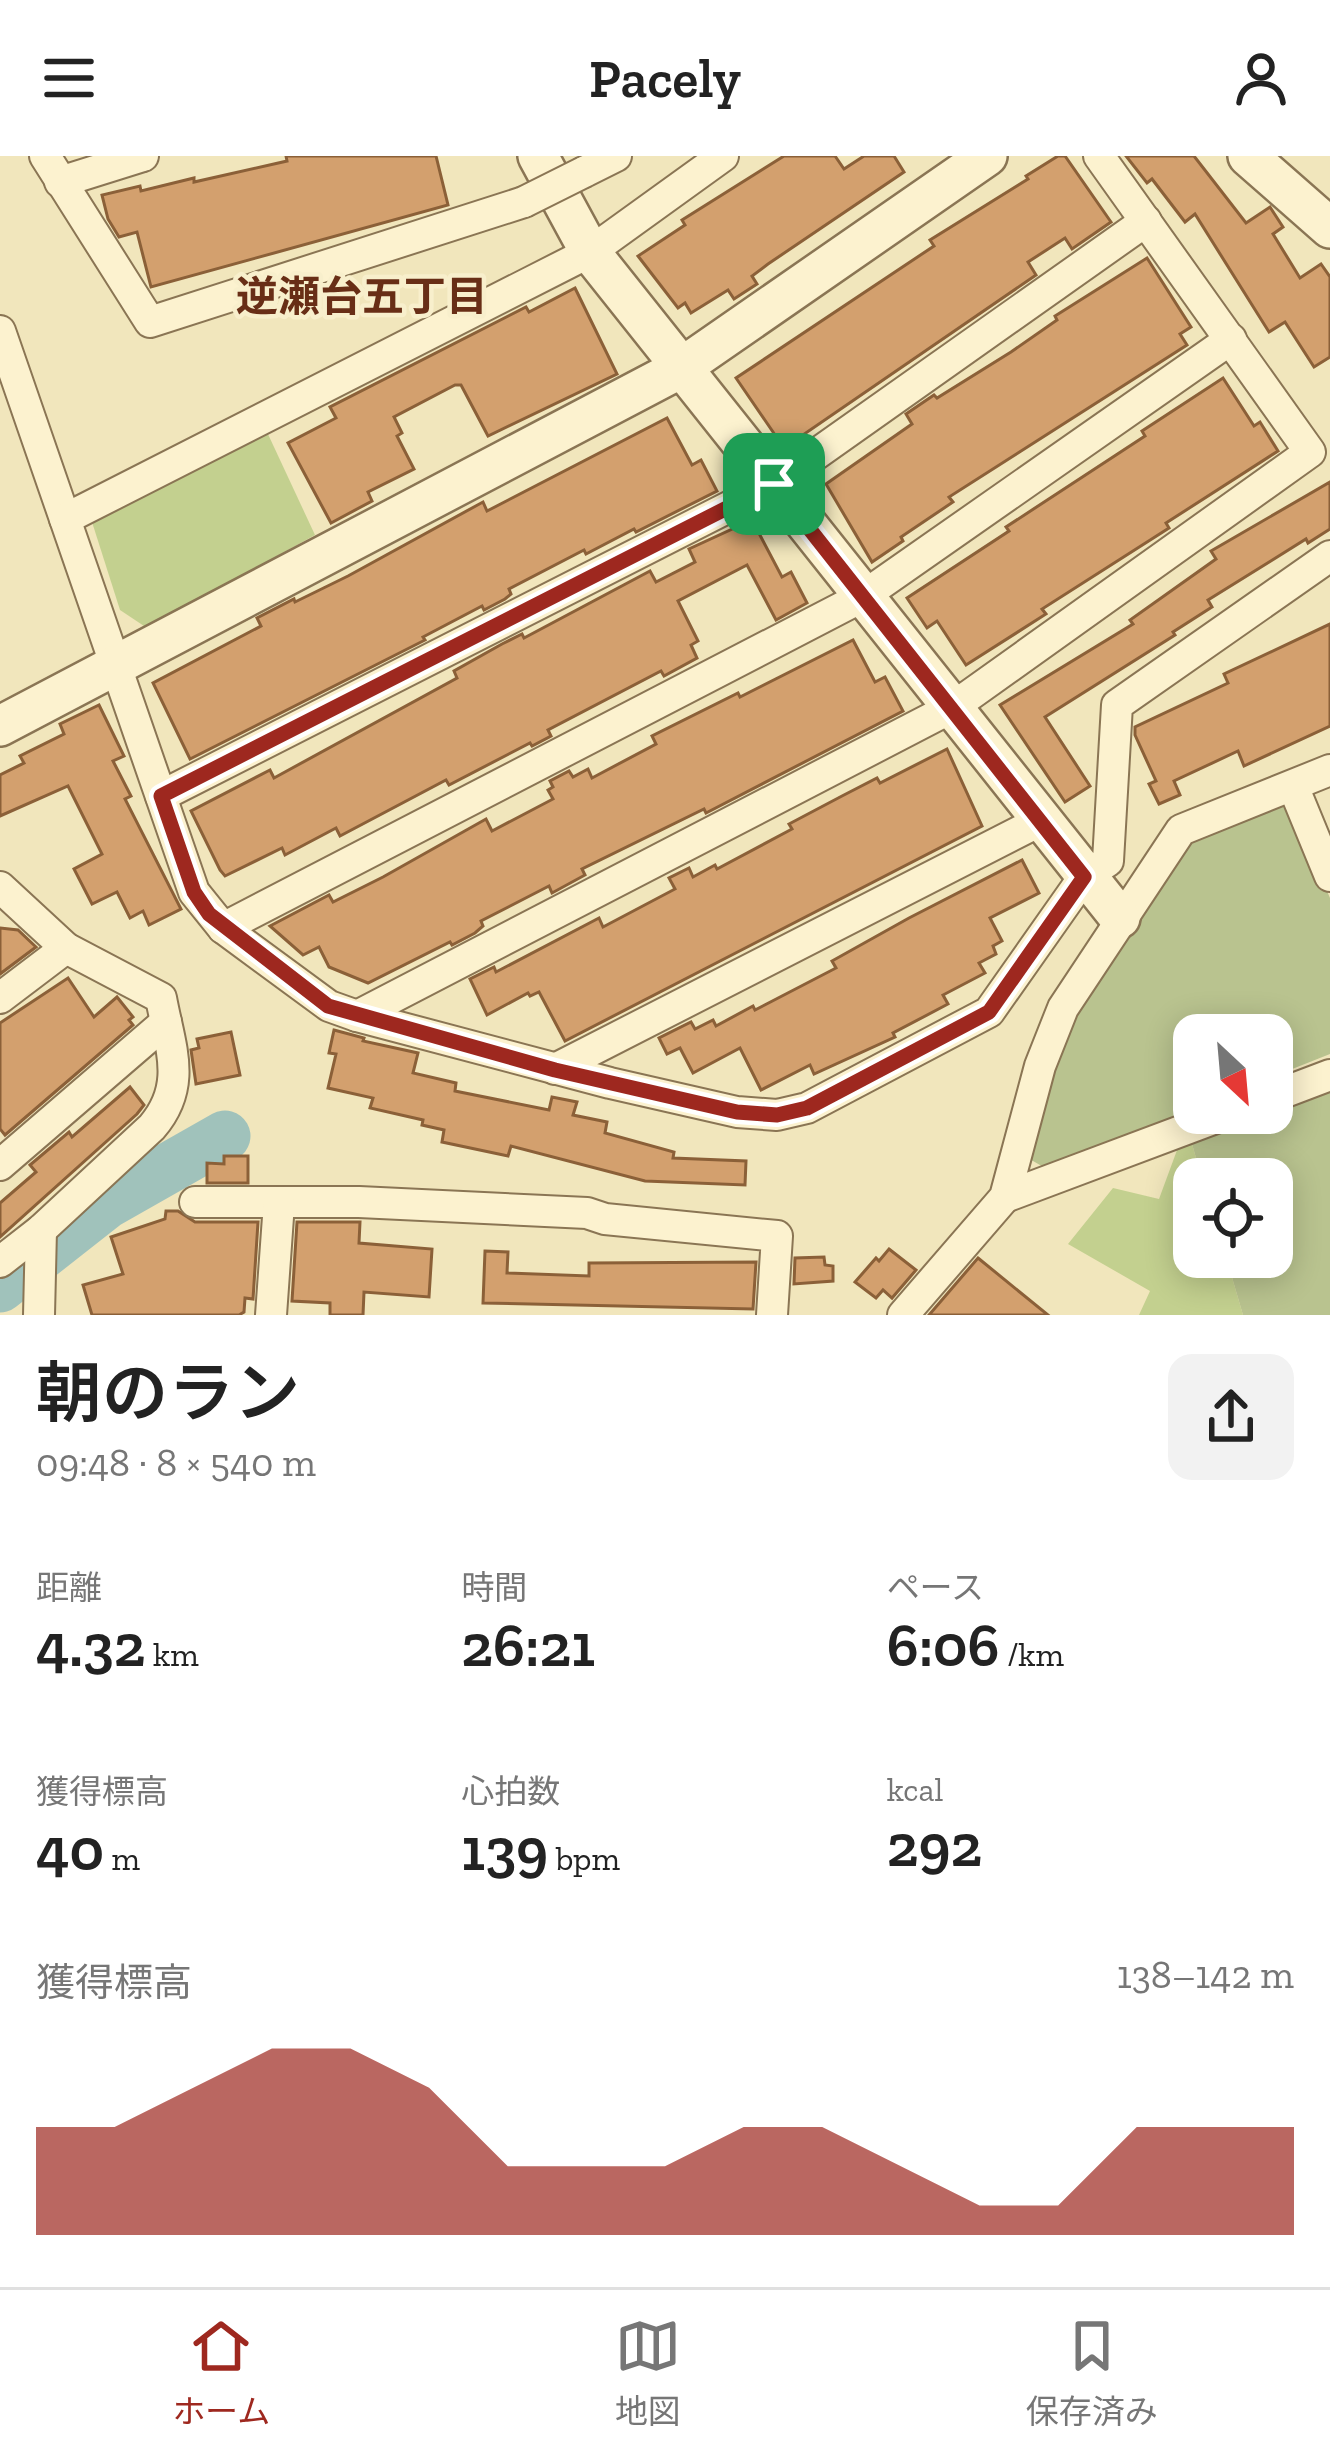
<!DOCTYPE html>
<html lang="ja">
<head>
<meta charset="utf-8">
<style>
	:root { --surface:#fff; --page:#f2f2f2; --text:#222; --muted:#767676; --line:#e0e0e0; --accent:#9e281f }
	body { margin:0; font-family:"Zilla Slab","Noto Sans JP",serif; background:var(--page); color:var(--text); height:100vh; display:flex; flex-direction:column; font-size:45px; white-space:nowrap }
	* { box-sizing:border-box; margin:0 }
	p { font-size:39px; color:var(--muted) }
	.icon { flex:none; width:66px; height:66px; fill:none; stroke:currentColor; stroke-width:2; stroke-linecap:round; stroke-linejoin:round }
	.map { position:relative; height:1159px; overflow:hidden }
	.panel { display:flex; flex-direction:column; background:var(--surface); flex:1 }
	.panel>* { flex:none }
	.needle { width:78px; rotate:154deg }
	.fabs { position:absolute; left:1173px; top:858px; display:grid; gap:24px }
	.fabs a { display:grid; place-items:center; width:120px; height:120px; border-radius:24px; background:var(--surface); box-shadow:0 6px 30px #0003; font-size:60px }
	.pin { position:absolute; display:grid; place-items:center; width:102px; height:102px; color:#fff; margin:-51px; border-radius:24px; box-shadow:0 6px 18px #0006 }
	.round { display:grid; place-items:center; flex:none; width:126px; height:126px; border-radius:24px; background:var(--page) }
	.overview { display:flex; align-items:center; justify-content:space-between; height:204px; padding:0 36px }
	h1 { font-size:66px; font-weight:600; line-height:90px }
	.stats { display:grid; grid-template-columns:repeat(3,1fr); gap:18px; height:204px; padding:12px 36px }
	.stats div { display:grid; align-content:center }
	.stats b { font-size:60px; font-weight:600 }
	.stats small { font-size:33px; font-weight:400 }
	.stats p { font-size:33px }
	.chart { height:336px; padding:24px 36px }
	.chart p { display:flex; justify-content:space-between }
	.chart svg { width:100%; height:216px; margin-top:12px; fill:var(--accent); opacity:.7 }
	header { display:flex; justify-content:space-between; align-items:center; height:156px; padding:0 36px; background:var(--surface); font-size:54px; font-weight:600 }
	.menu { display:flex; justify-content:space-around; align-items:center; height:168px; border-top:3px solid var(--line); background:var(--surface); font-size:33px; color:var(--muted) }
	.menu a { display:grid; justify-items:center; gap:6px }
	.menu .selected { color:var(--accent) }
	.map>svg:first-child { display:block }
</style>
</head>
<body>
<header><svg class="icon" aria-label="menu" viewBox="0 0 24 24"><path d="M4 6h16M4 12h16M4 18h16"/></svg>Pacely<svg class="icon" aria-label="person" viewBox="0 0 24 24"><circle cx="12" cy="8" r="4"/><path d="M4 21q1-7 8-7t8 7"/></svg></header>
<div class="map">
<svg width="1330" height="1159" viewBox="0 0 1330 1159">
	<rect width="100%" height="100%" fill="#f1e6bc"/>
	<g fill="#c3d08f">
		<polygon points="267,276 315,379 147,472 120,454 92,366"/>
		<polygon points="1180,986 1192,988 1202,1023 1194,1023 1194,1101 1226,1101 1243,1159 1139,1159 1150,1135 1068,1088 1113,1032 1159,1043"/>
	</g>
	<g fill="#b9c38f">
		<polygon points="1274,645 1293,656 1330,742 1330,898 1272,921 1272,879 1194,879 1194,953 1047,1013 1026,1001 1067,875 1194,680"/>
		<polygon points="1330,933 1330,1159 1243,1159 1226,1101 1272,1101 1272,1023 1202,1023 1192,988"/>
	</g>
	<g fill="none" stroke-linecap="round" stroke-linejoin="round">
		<polyline stroke="#a0c2bb" stroke-width="51" points="0,1131 107,1047 225,980"/>
	</g>
	<g fill="#d3a06e" stroke="#8b6038" stroke-width="3">
		<polygon points="286,0 436,0 448,49 151,131 137,76 119,81 108,63 102,39 140,30 141,35 194,22 194,26 287,5"/>
		<polygon points="784,0 835,0 844,13 864,0 894,0 904,16 768,108 752,120 757,128 734,143 728,134 691,157 685,147 678,152 638,100 685,69 682,64"/>
		<polygon points="1058,0 1065,0 1111,66 1072,93 1065,82 1028,106 1036,119 784,292 736,222 934,90 930,84 1028,23 1026,20"/>
		<polygon points="1126,0 1194,0 1246,67 1270,51 1283,71 1273,78 1300,122 1321,108 1330,121 1330,201 1314,211 1285,166 1269,176 1195,58 1185,66 1152,23 1147,27"/>
		<polygon points="1147,102 1191,171 1180,178 1187,189 949,341 953,346 901,381 903,385 872,406 826,328 912,268 906,258 934,239 937,242 1011,196 1057,164 1055,160"/>
		<polygon points="575,132 617,218 488,280 461,229 455,229 394,261 402,277 397,280 414,313 368,336 372,345 331,367 288,287 336,262 330,251 526,151 529,156"/>
		<polygon points="1223,222 1254,270 1260,266 1278,295 1166,367 1169,372 1042,453 1046,458 966,509 937,465 927,472 907,442 1009,375 1006,371 1145,280 1142,275"/>
		<polygon points="667,262 692,309 701,304 717,335 636,376 634,373 586,398 584,394 509,433 511,438 505,443 484,454 482,450 423,481 425,484 190,603 153,527 261,470 257,462 294,443 295,446 348,420 483,346 487,355"/>
		<polygon points="1330,326 1330,373 1308,387 1306,383 1208,444 1212,451 1173,476 1175,479 1045,561 1090,630 1065,646 1000,549 1133,468 1130,464 1216,403 1211,395"/>
		<polygon points="752,364 782,421 791,416 807,447 776,464 747,409 678,445 698,485 691,489 697,502 664,520 661,515 548,574 551,580 532,590 530,587 449,629 446,624 340,680 336,672 285,699 282,692 225,720 220,714 191,655 270,614 274,622 457,522 454,515 502,488 522,478 524,482 650,415 656,426 695,406 689,393"/>
		<polygon points="1330,468 1330,570 1244,610 1238,595 1174,625 1180,639 1159,648 1149,628 1156,625 1135,579 1135,571 1228,527 1224,518"/>
		<polygon points="853,484 875,526 885,521 903,555 706,657 704,653 582,713 585,719 552,737 549,730 481,765 483,770 475,777 452,789 450,786 368,827 329,811 319,791 303,799 270,770 329,739 333,746 383,721 486,663 492,675 553,643 548,634 553,631 550,625 569,615 573,621 588,613 592,622 656,588 652,580 738,537 740,541"/>
		<polygon points="99,549 124,600 113,605 131,640 125,643 181,753 149,769 143,755 130,762 117,736 92,748 74,713 102,698 68,630 0,660 0,619 24,607 20,600 64,578 60,568"/>
		<polygon points="947,593 982,670 565,885 539,836 530,840 528,837 487,859 470,823 494,811 496,816 599,762 603,771 675,733 669,722 689,712 693,721 715,709 717,713 792,673 789,668 842,640 877,622 880,627"/>
		<polygon points="1022,704 1039,737 990,762 1002,785 993,790 996,798 979,807 985,817 943,839 948,848 893,877 895,881 814,918 810,909 761,934 740,892 693,917 680,892 667,898 659,882 691,866 695,873 713,864 716,870 753,850 755,854 836,812 832,805 909,762"/>
		<polygon points="0,772 18,774 36,791 0,818"/>
		<polygon points="68,822 94,861 117,841 133,861 129,864 133,869 5,979 0,973 0,867"/>
		<polygon points="334,874 364,882 363,885 418,897 413,917 456,927 455,935 549,954 552,941 577,946 573,959 607,966 605,977 674,996 673,1002 746,1005 745,1029 645,1025 511,990 508,1000 442,986 444,974 422,969 423,964 370,952 373,942 328,932 336,898 329,897"/>
		<polygon points="231,876 240,919 196,928 191,894 199,892 197,883"/>
		<polygon points="130,931 144,949 137,958 0,1081 0,1047 36,1016 30,1009 69,976 72,981"/>
		<polygon points="224,1000 248,1000 248,1027 207,1027 207,1007 224,1008"/>
		<polygon points="166,1055 178,1055 195,1066 258,1066 253,1143 245,1142 244,1156 239,1159 92,1159 83,1129 123,1118 111,1081 165,1063"/>
		<polygon points="297,1066 360,1066 359,1087 432,1093 429,1141 364,1136 363,1159 330,1159 330,1147 292,1145"/>
		<polygon points="889,1093 916,1114 892,1142 883,1134 876,1142 855,1126 876,1102 879,1105"/>
		<polygon points="485,1095 508,1096 507,1117 589,1120 589,1107 756,1106 753,1153 483,1147"/>
		<polygon points="824,1101 825,1109 833,1110 833,1125 794,1128 795,1102"/>
		<polygon points="978,1102 1048,1159 929,1159"/>
	</g>
	<g fill="none" stroke-linecap="round" stroke-linejoin="round">
		<g stroke="#8a7554" stroke-width="34">
			<g id="minor">
				<polyline points="45,0 150,166 524,46"/>
				<polyline points="584,16 616,0"/>
				<polyline points="60,26 143,0"/>
				<polyline points="0,175 194,736 223,772 329,850 357,860 610,927 737,956 777,959 807,952 989,856 1084,721 1108,705 1117,549 1330,400"/>
				<polyline points="65,363 590,96 723,0"/>
				<polyline points="1293,630 1330,720"/>
				<polyline points="161,640 774,328 1146,65"/>
				<path d="M0 731 66 792 161 842C170 891 188 929 152 971L41 1074 0 1106"/>
				<polyline points="223,772 862,441 1231,183"/>
				<polyline points="0,842 66,792"/>
				<polyline points="357,860 953,551 1310,296 1099,0"/>
				<polyline points="555,913 1040,665"/>
				<polyline points="1272,941 1330,919"/>
				<polyline points="0,1009 166,866"/>
				<polyline points="1005,1041 1229,957"/>
				<polyline points="195,1046 359,1046 587,1057 605,1063 777,1080 772,1159"/>
				<polyline points="39,1159 41,1074"/>
				<polyline points="271,1159 279,1047"/>
				<polyline points="903,1159 1005,1041 1040,910 1063,852 1181,674 1330,614"/>
			</g>
		</g>
		<g stroke="#8a7554" stroke-width="44">
			<g id="tertiary">
				<polyline points="538,0 590,96 1120,762"/>
				<polyline points="1248,0 1330,72"/>
				<polyline points="0,570 681,212 987,0"/>
			</g>
		</g>
		<use href="#minor" stroke="#fcf2cf" stroke-width="30"/>
		<use href="#tertiary" stroke="#fcf2cf" stroke-width="39"/>
		<g stroke="#8a7554" stroke-width="34" stroke-linecap="butt">
			<polyline id="minor-bridge" points="524,46 584,16"/>
		</g>
		<use href="#minor-bridge" stroke="#fcf2cf" stroke-width="30"/>
	</g>
	<g fill="none" stroke-linecap="round" stroke-linejoin="round">
		<g stroke="#fff" stroke-width="24">
			<polygon id="route" points="774,328 1084,721 989,856 807,952 777,959 737,956 555,914 328,850 209,758 194,736 161,640"/>
		</g>
		<use href="#route" stroke="#9e281f" stroke-width="15"/>
	</g>
	<g text-anchor="middle" dominant-baseline="central" stroke-width="9" stroke-linejoin="round" paint-order="stroke">
		<g font-size="42" font-weight="bold" fill="#682e16" stroke="#f8efcc">
			<text x="362" y="140">逆瀬台五丁目</text>
		</g>
	</g>
</svg>
<div class="fabs">
<a><svg class="needle" viewBox="-14 -14 28 28"><path d="M0-13l5 13h-10z" fill="#e53935"/><path d="M0 13l5-13h-10z" fill="#767676"/></svg></a>
<a><svg class="icon" aria-label="locate" viewBox="0 0 24 24"><circle cx="12" cy="12" r="6"/><path d="M12 2v4M12 18v4M2 12h4M18 12h4"/></svg></a>
</div>
<div class="pin" style="left:774px;top:328px;background:#1e9e55"><svg class="icon" aria-label="arrive" viewBox="0 0 24 24"><path d="M6 21V4h12l-3 4 3 4H6"/></svg></div>
</div>
<section class="panel">
<div class="overview"><div><h1>朝のラン</h1><p>09:48 · 8 × 540 m</p></div><a class="round"><svg class="icon" aria-label="share" viewBox="0 0 24 24"><path d="M12 15V3M7 8l5-5 5 5M5 13v7h14v-7"/></svg></a></div>
<div class="stats">
<div><p>距離</p><b>4.32<small> km</small></b></div>
<div><p>時間</p><b>26:21</b></div>
<div><p>ペース</p><b>6:06<small> /km</small></b></div>
</div>
<div class="stats">
<div><p>獲得標高</p><b>40<small> m</small></b></div>
<div><p>心拍数</p><b>139<small> bpm</small></b></div>
<div><p>kcal</p><b>292</b></div>
</div>
<div class="chart"><p><span>獲得標高</span>138–142 m</p>
<svg viewBox="0 0 160 44" preserveAspectRatio="none"><path d="M0 44V22L10 22L20 14L30 6L40 6L50 14L60 30L70 30L80 30L90 22L100 22L110 30L120 38L130 38L140 22L150 22L160 22V44z"/></svg>
</div>
</section>
<nav class="menu">
<a class="selected"><svg class="icon" aria-label="home" viewBox="0 0 24 24"><path d="M3 11l9-7 9 7M6 9v11h12V9"/></svg>ホーム</a>
<a><svg class="icon" aria-label="map" viewBox="0 0 24 24"><path d="M3 6l6-2 6 2 6-2v14l-6 2-6-2-6 2zM9 4v14M15 6v14"/></svg>地図</a>
<a><svg class="icon" aria-label="saved" viewBox="0 0 24 24"><path d="M7 4h10v16l-5-4-5 4z"/></svg>保存済み</a>
</nav>
</body>
</html>
